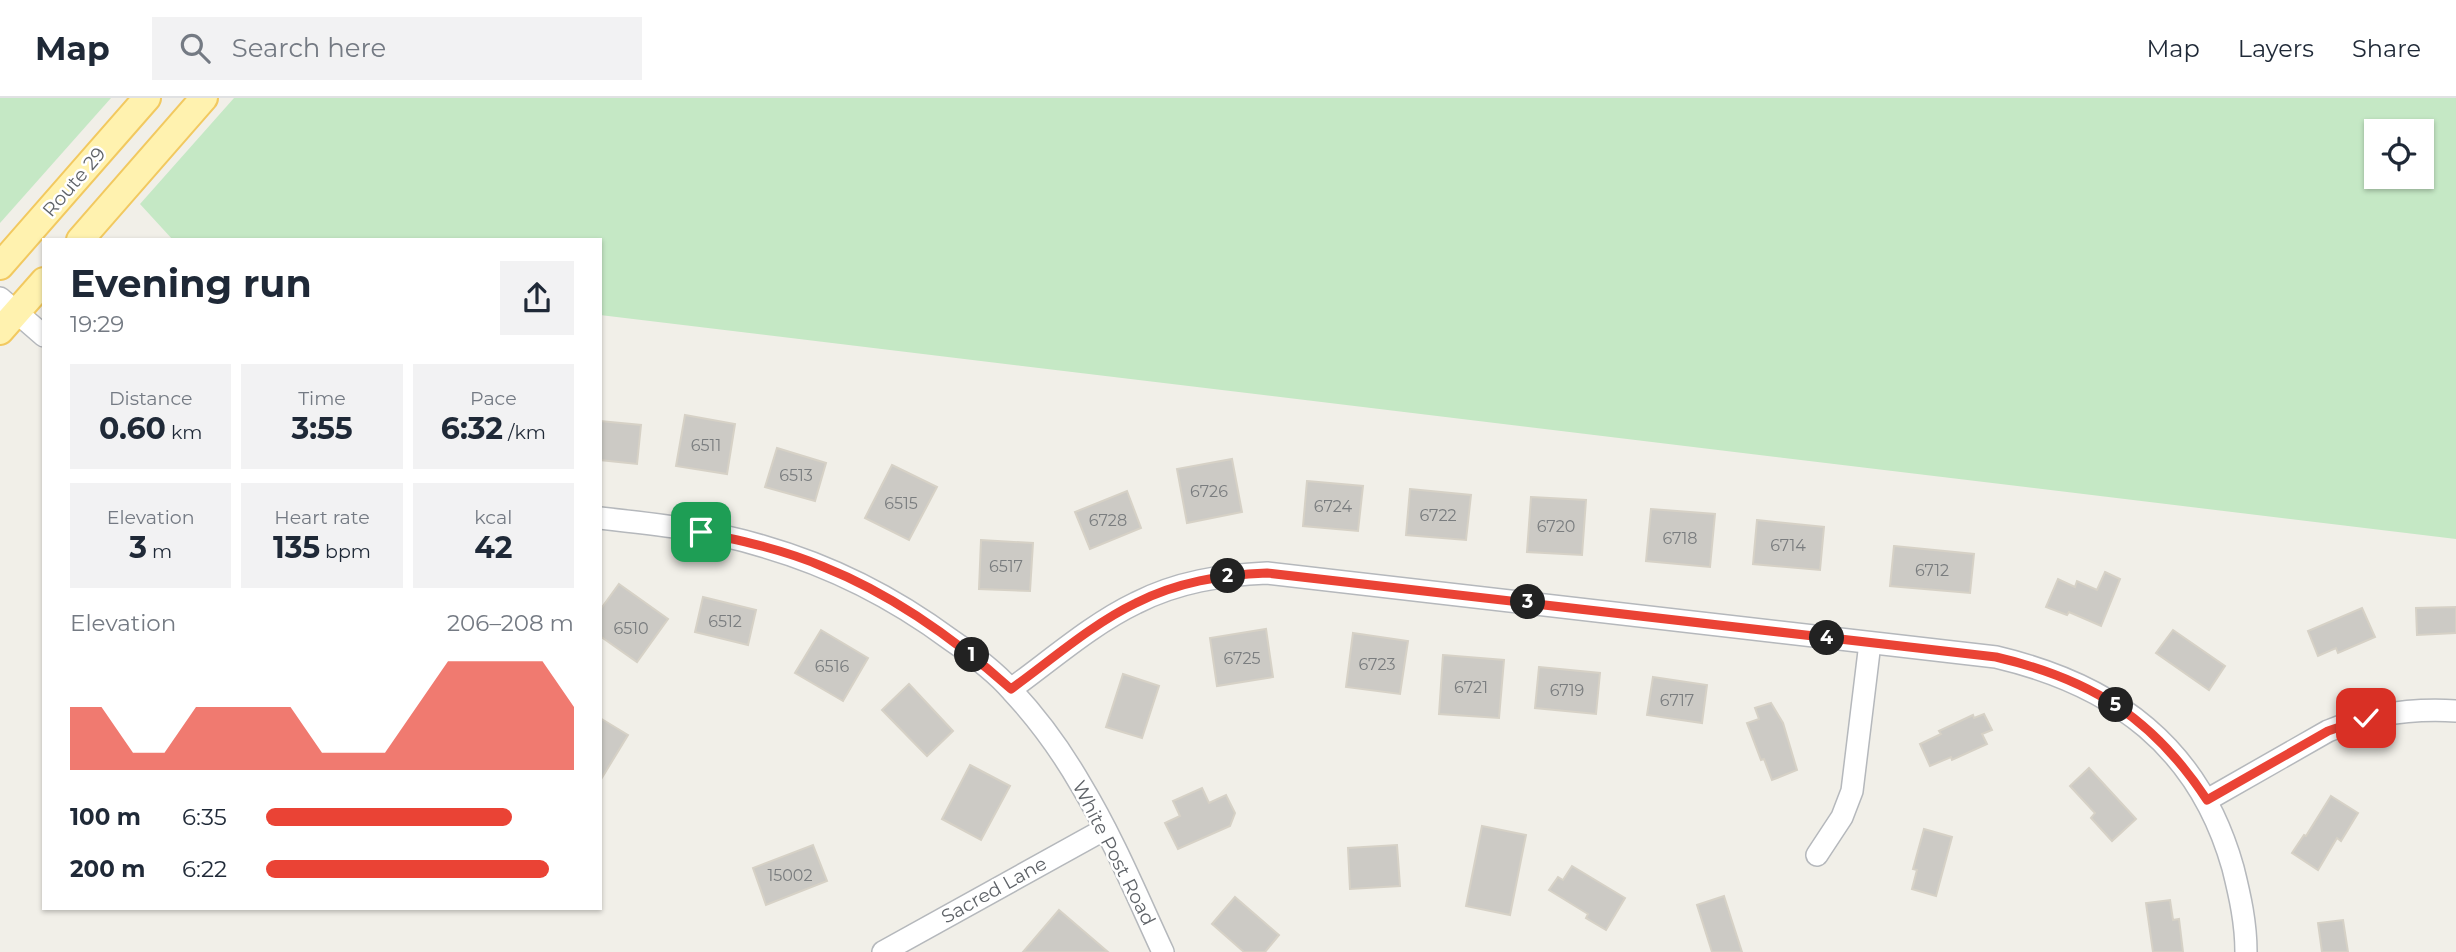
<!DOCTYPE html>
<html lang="en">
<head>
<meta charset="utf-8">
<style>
	:root { --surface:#fff; --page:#f2f2f3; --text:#1f2937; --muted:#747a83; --line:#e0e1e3; --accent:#ea4335 }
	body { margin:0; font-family:Montserrat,sans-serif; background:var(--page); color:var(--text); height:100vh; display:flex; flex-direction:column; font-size:26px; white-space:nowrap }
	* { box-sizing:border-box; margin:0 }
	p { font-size:23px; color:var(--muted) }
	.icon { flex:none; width:38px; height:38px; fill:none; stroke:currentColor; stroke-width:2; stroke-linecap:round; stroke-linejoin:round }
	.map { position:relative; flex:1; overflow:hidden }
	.details { position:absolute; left:42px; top:140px; width:560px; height:672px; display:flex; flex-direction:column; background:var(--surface); border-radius:0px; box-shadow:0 2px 5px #0004 }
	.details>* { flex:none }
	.tools { position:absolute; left:2364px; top:21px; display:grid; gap:14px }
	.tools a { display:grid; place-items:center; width:70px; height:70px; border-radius:0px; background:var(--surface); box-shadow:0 2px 5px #0004; font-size:35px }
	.pin { position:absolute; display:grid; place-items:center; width:60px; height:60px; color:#fff; margin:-30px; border-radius:14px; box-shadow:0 4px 10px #0006 }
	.km { position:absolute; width:35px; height:35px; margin:-18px; border-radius:50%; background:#222; color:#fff; font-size:19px; line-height:35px; text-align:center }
	.round { display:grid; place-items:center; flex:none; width:74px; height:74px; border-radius:0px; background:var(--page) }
	.head { display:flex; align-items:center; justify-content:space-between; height:119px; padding:0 28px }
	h1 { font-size:38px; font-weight:700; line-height:52px }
	.stats { display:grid; grid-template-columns:repeat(3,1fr); gap:10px; height:119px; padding:7px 28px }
	.stats div { display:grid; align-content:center; border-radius:0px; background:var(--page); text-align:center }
	.stats b { font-size:30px; font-weight:700 }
	.stats small { font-size:19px; font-weight:400 }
	.stats p { font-size:19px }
	.chart { height:196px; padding:14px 28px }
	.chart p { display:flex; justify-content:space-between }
	.chart svg { width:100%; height:126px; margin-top:7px; fill:var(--accent); opacity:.7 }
	ul { padding:0 28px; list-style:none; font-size:23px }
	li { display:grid; grid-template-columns:112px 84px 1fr; align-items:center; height:52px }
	li i { height:18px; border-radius:9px; background:var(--accent) }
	header { display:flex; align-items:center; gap:42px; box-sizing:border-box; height:98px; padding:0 35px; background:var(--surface); border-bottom:2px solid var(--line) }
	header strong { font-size:33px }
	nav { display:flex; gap:38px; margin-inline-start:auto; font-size:24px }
	.search { width:490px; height:63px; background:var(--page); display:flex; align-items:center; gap:18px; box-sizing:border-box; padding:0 24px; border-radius:0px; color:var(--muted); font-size:26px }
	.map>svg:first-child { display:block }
</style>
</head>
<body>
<header>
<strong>Map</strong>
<div class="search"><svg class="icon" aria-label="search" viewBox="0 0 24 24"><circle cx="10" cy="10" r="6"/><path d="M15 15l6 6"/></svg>Search here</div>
<nav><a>Map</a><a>Layers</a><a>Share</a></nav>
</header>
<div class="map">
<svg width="2456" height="854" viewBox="0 0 2456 854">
	<rect width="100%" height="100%" fill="#f1efe8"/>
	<g fill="#c5e8c5" fill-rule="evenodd">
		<polygon points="0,0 111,0 0,125"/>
		<path d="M234 0H2456V441L600 217V142H173L140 106ZM2422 33V79H2376V33Z"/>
	</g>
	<g fill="#cccac5" stroke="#d6d1c6" stroke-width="2">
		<polygon points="685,317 735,326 727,376 676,368"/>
		<polygon points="600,323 641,327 637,366 600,362"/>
		<polygon points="777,350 826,365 815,403 765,389"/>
		<polygon points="1232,361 1242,414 1187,425 1177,371"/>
		<polygon points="892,367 937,389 909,442 865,420"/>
		<polygon points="1307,383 1363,388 1358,433 1303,428"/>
		<polygon points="1410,391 1471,397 1466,442 1406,437"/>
		<polygon points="1127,393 1141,430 1090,451 1075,414"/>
		<polygon points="1531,399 1586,402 1582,457 1527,454"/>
		<polygon points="1651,411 1715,416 1710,469 1646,463"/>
		<polygon points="1757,422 1824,429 1820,472 1753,466"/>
		<polygon points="981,442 1033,445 1030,493 979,491"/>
		<polygon points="1894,448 1974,456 1970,495 1890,488"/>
		<polygon points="2105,474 2120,481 2101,528 2069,514 2067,517 2046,509 2058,481 2075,489 2077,483 2097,492"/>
		<polygon points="619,486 668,521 637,564 600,538 600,512"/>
		<polygon points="703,499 756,512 748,547 695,534"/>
		<polygon points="2456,509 2456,535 2417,537 2416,510"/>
		<polygon points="2362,510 2375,539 2338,555 2336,550 2318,558 2308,533"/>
		<polygon points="1266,531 1273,579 1217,588 1210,540"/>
		<polygon points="821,532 868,560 843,603 795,575"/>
		<polygon points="2173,532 2225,568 2209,592 2156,555"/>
		<polygon points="1353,535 1408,543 1400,596 1346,589"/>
		<polygon points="1443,557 1504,562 1499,620 1439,616"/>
		<polygon points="1539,569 1600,575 1596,616 1535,610"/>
		<polygon points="1123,576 1159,588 1142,640 1106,629"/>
		<polygon points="1653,579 1707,587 1702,625 1647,617"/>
		<polygon points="909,586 953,633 927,658 882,612"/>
		<polygon points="1771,605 1783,625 1797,672 1772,682 1764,661 1761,662 1747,625 1759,621 1755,610"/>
		<polygon points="1984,616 1992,632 1982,636 1987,646 1952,662 1951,659 1930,668 1920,646 1941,636 1939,633 1973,617 1974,620"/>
		<polygon points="600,620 628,637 600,683"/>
		<polygon points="970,667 1010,688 981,742 942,721"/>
		<polygon points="2089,670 2136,721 2112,743 2091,720 2095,715 2070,688"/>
		<polygon points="1202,690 1209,705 1226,697 1235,715 1230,728 1178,751 1165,725 1180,718 1173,703"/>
		<polygon points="2331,698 2358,715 2341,743 2337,740 2318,772 2292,755 2304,737 2306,738"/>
		<polygon points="1482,728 1526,737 1510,817 1466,808"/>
		<polygon points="1924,731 1952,739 1936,798 1912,791 1917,772 1913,771"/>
		<polygon points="813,747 827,783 766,807 753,770"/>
		<polygon points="1397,747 1400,788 1350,791 1348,750"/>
		<polygon points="1572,768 1625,800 1606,832 1586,820 1588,816 1549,792 1558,779 1563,782"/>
		<polygon points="1724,798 1731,820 1742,854 1712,854 1697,807"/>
		<polygon points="1235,799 1279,837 1265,854 1244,854 1212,826"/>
		<polygon points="2170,802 2173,822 2179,821 2183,854 2153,854 2146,805"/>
		<polygon points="1059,812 1108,854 1023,854"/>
		<polygon points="2343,822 2348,854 2322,854 2318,825"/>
	</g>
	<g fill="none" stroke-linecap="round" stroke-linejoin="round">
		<g stroke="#b5b8bc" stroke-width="24">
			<g id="minor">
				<polyline points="0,200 44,238"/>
				<path d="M600 420C655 426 710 432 762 448 832 468 893 499 951 542 973 557 995 573 1012 593 1038 621 1062 654 1081 687 1113 740 1137 798 1163 854"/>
				<path d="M1011 591C1050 563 1092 526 1136 505 1177 484 1221 477 1267 475L1996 559C2115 587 2199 649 2233 770 2240 798 2246 825 2246 854"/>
				<path d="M2207 702 2328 633C2370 616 2411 610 2456 613"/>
				<polyline points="1817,757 1842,719 1852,693 1870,545"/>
				<polyline points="883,854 1105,731"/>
			</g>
		</g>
		<g stroke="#f2c960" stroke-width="30">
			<g id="major">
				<polyline points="80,142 204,0"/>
				<polyline points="0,168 147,0"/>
				<polyline points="0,233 44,183"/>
			</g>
		</g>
		<use href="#minor" stroke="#fff" stroke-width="21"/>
		<use href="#major" stroke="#fff2af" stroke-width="26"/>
	</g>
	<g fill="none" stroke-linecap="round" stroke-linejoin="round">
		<g stroke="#fff" stroke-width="14">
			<path id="route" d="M701 434C743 443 785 452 824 469 894 497 955 541 1011 591 1050 563 1092 526 1136 505 1177 484 1221 477 1267 475L1996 559C2091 581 2153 620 2207 702L2328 633 2366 620"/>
		</g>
		<use href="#route" stroke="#ea4335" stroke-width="9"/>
	</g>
	<g text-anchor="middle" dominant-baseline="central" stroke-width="5" stroke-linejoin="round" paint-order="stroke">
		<g font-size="16" fill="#7a7d7f">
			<text x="706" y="347">6511</text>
			<text x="796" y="377">6513</text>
			<text x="1209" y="393">6726</text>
			<text x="901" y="405">6515</text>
			<text x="1333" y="408">6724</text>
			<text x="1438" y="417">6722</text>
			<text x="1108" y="422">6728</text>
			<text x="1556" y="428">6720</text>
			<text x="1680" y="440">6718</text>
			<text x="1788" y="447">6714</text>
			<text x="1006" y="468">6517</text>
			<text x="1932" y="472">6712</text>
			<text x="725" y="523">6512</text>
			<text x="631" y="530">6510</text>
			<text x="1242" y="560">6725</text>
			<text x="1377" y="566">6723</text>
			<text x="832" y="568">6516</text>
			<text x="1471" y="589">6721</text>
			<text x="1567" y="592">6719</text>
			<text x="1677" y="602">6717</text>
			<text x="790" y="777">15002</text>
		</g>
		<g font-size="19" fill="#5f6368" stroke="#fff">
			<text transform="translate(74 84) rotate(-49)">Route 29</text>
			<text transform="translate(1114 755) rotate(63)">White Post Road</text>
			<text transform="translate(994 792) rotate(-29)">Sacred Lane</text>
		</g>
	</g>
</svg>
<div class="tools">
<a><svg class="icon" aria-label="locate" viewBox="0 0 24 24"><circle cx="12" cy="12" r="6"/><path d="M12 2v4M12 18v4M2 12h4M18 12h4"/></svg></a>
</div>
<div class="pin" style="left:701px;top:434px;background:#1e9e55"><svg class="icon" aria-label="arrive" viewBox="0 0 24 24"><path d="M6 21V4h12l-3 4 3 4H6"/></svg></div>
<div class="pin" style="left:2366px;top:620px;background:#d93025"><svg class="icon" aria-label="check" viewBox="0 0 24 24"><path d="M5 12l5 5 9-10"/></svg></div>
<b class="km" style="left:972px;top:557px">1</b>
<b class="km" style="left:1228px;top:478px">2</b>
<b class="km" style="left:1528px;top:504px">3</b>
<b class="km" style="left:1827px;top:540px">4</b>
<b class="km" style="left:2116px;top:607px">5</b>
<section class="details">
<div class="head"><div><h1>Evening run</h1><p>19:29</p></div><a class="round"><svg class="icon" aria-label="share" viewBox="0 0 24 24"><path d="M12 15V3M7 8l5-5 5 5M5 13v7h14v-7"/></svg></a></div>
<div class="stats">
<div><p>Distance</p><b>0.60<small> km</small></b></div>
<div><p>Time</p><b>3:55</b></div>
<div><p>Pace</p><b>6:32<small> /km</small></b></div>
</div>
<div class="stats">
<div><p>Elevation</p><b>3<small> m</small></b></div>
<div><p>Heart rate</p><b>135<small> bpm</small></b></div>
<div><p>kcal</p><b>42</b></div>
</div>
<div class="chart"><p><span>Elevation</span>206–208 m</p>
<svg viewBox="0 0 160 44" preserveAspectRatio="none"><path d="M0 44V22L10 22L20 38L30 38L40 22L50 22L60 22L70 22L80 38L90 38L100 38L110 22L120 6L130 6L140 6L150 6L160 22V44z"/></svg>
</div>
<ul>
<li><b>100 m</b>6:35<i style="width:80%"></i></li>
<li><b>200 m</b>6:22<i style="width:92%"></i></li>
</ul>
</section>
</div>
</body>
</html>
